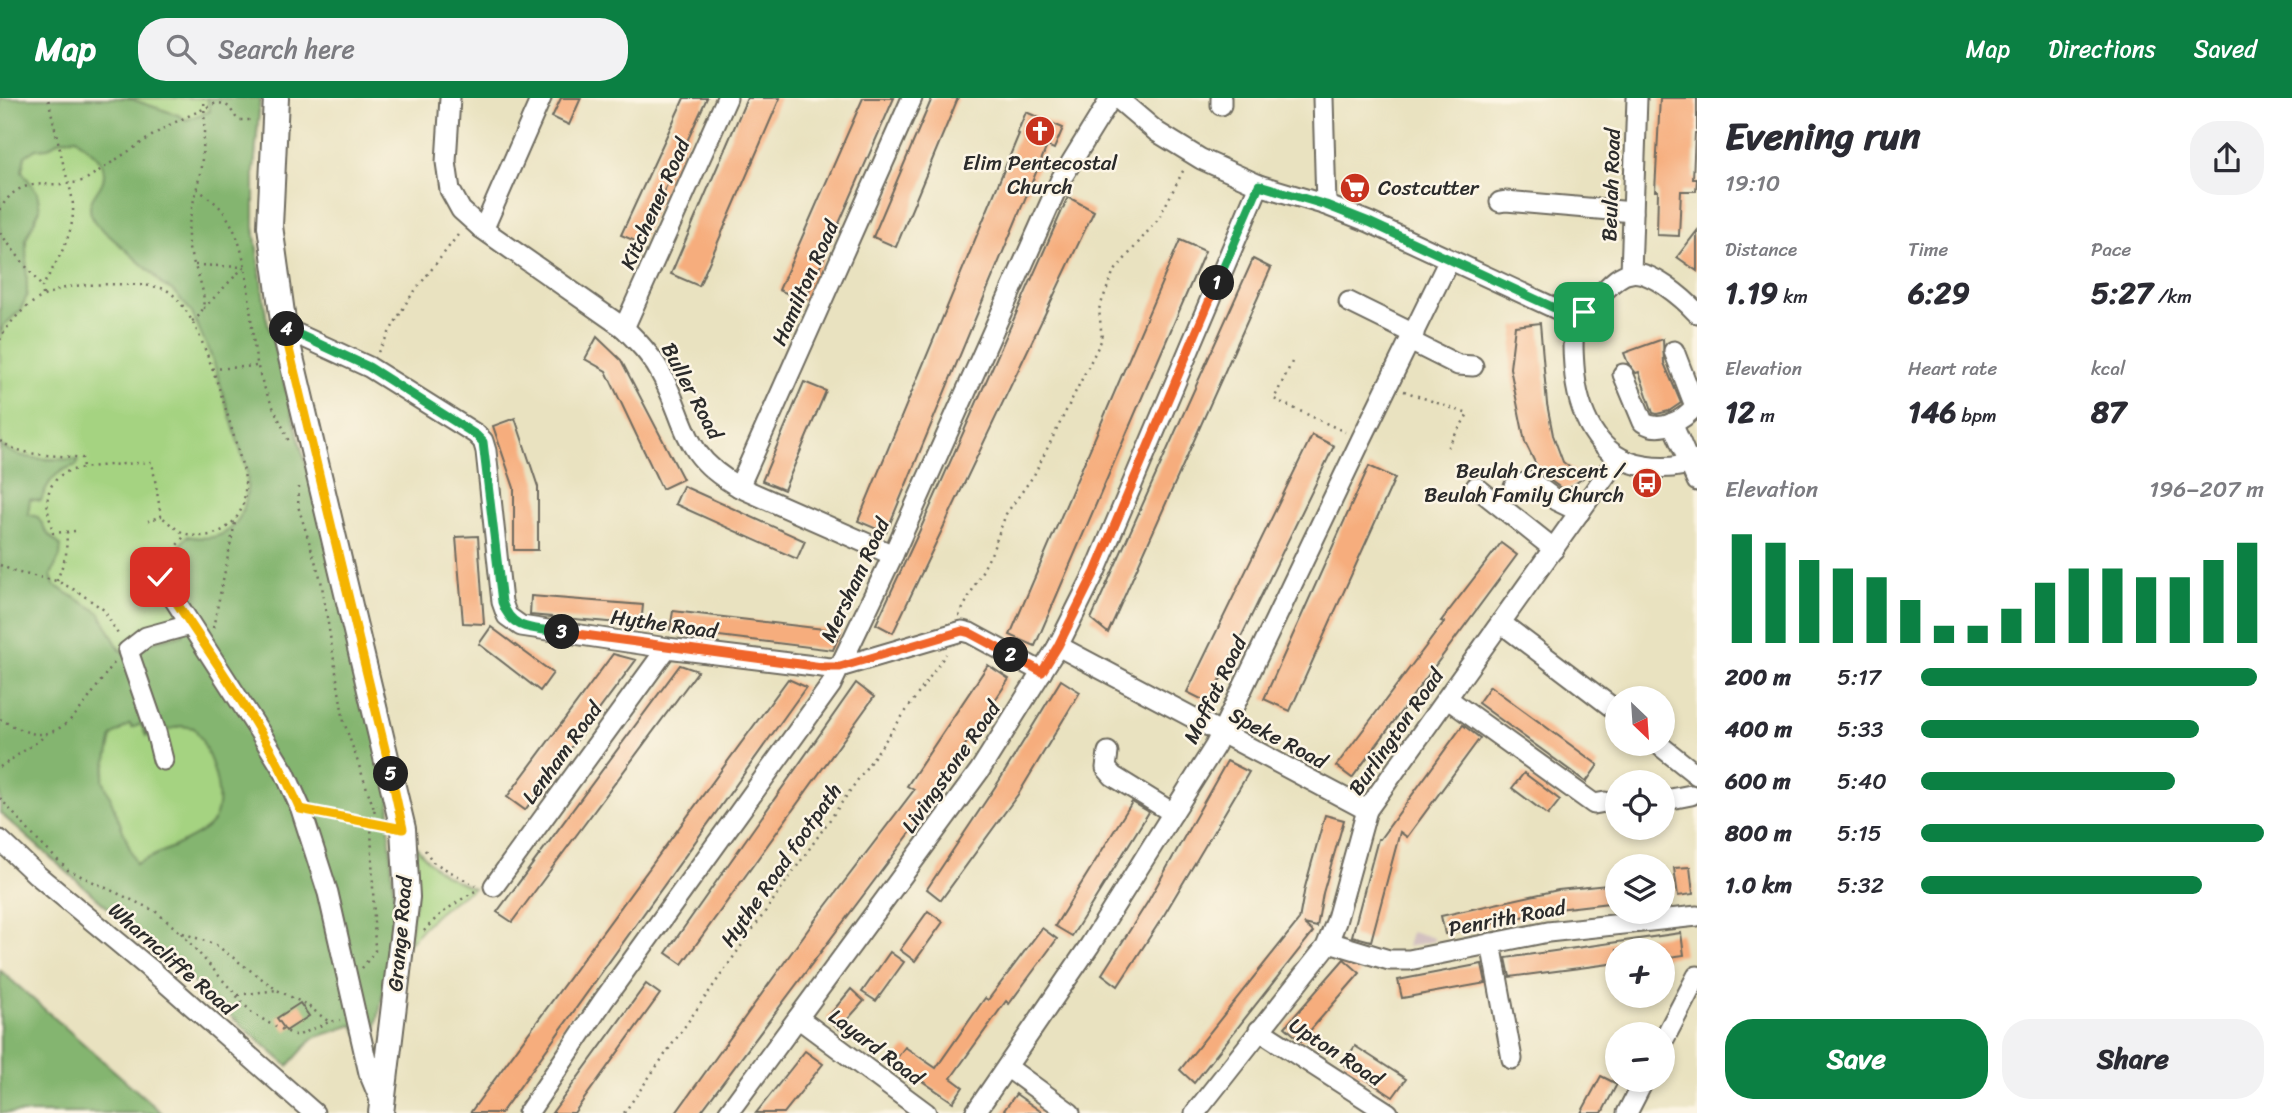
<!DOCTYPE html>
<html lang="en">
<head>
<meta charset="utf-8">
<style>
	:root { --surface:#fff; --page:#f2f2f3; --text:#2b2b33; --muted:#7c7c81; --accent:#0b8043 }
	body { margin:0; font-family:Sriracha,sans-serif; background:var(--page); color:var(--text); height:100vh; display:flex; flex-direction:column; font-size:26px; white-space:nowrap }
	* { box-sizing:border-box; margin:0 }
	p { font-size:23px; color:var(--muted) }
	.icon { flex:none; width:38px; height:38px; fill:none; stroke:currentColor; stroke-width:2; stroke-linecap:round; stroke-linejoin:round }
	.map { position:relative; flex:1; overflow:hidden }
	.details { display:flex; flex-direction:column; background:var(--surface); width:595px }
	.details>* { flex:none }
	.needle { width:46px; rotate:155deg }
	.tools { position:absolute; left:1605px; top:588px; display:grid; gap:14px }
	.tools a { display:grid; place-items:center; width:70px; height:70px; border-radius:50%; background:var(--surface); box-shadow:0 4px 10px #0003; font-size:35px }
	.pin { position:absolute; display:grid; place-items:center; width:60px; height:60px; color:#fff; margin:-30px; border-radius:14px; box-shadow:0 4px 10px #0006 }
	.km { position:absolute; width:35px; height:35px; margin:-18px; border-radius:50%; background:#222; color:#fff; font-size:19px; line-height:35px; text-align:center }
	.round { display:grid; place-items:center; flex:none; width:74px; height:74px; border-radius:28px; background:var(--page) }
	.headline { display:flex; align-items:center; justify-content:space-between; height:119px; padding:0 28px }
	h1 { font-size:38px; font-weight:800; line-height:52px }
	.figures { display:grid; grid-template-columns:repeat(3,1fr); gap:10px; height:119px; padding:7px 28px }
	.figures div { display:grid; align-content:center }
	.figures b { font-size:30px; font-weight:800 }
	.figures small { font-size:19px; font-weight:400 }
	.figures p { font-size:19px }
	.chart { height:196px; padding:14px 28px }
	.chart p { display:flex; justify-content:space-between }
	.chart svg { width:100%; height:126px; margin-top:7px; stroke:var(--accent); stroke-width:6 }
	.cta { display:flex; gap:14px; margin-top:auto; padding:14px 28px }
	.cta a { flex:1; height:80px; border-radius:28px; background:var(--accent); color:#fff; font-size:28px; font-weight:800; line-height:80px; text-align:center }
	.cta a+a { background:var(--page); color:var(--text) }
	ul { padding:0 28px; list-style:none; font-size:23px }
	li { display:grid; grid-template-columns:112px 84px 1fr; align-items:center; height:52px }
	li i { height:18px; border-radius:9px; background:var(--accent) }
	header { display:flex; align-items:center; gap:42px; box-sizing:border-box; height:98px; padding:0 35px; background:var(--accent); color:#fff }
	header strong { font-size:33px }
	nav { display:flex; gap:38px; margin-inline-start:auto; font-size:24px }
	.search { width:490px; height:63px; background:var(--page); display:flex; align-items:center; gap:18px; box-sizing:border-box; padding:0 24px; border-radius:28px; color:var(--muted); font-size:26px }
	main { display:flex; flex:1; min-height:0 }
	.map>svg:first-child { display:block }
</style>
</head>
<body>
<header>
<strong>Map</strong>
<div class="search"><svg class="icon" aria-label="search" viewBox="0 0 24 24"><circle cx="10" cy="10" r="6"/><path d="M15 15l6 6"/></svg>Search here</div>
<nav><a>Map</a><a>Directions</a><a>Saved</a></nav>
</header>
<main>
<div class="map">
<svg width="1697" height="1015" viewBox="0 0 1697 1015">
	<rect width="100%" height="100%" fill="#fcf5e5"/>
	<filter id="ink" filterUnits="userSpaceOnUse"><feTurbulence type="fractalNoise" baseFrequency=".0143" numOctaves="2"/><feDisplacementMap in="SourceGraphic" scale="14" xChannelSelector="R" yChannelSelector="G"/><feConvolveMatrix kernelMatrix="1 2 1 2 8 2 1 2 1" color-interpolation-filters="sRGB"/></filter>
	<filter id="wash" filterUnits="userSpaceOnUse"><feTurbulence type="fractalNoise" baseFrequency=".00686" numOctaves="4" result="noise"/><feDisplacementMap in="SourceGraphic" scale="28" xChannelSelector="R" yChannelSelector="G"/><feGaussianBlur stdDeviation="1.57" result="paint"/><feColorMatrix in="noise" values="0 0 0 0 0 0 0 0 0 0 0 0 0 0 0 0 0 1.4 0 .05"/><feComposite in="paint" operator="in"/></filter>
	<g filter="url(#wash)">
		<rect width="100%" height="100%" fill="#e9e2c0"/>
		<polygon fill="#d1bfbf" points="1411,833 1434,840 1434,843 1407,849"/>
		<g fill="#a5d381" stroke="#687f56" stroke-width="2">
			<polygon points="0,0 260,0 254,72 254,130 266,218 386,666 390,703 389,729 352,927 313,940 288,968 0,715"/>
			<path d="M416 748C434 772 446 780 474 790 447 805 427 823 408 847L416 798Z"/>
		</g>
		<g fill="#84b56f" stroke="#58704d" stroke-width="2" fill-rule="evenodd">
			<path d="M0 0H128L178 17 186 22 210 13 207 0H260L254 72V130L266 218 386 666 390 703 389 729 396 828 371 957 353 927 313 940 288 968 0 715V347C23 365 51 360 78 362L77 367C56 372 48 383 41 403L30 401 28 416 38 419 48 436 61 448 60 458 51 477 54 487 99 514 120 552 139 565 140 553 150 544 183 537 179 497 165 468 187 438C234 448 250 415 247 374L213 262 191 213 172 192 162 187 153 176 96 126C77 98 110 94 103 69 100 58 84 48 76 40L60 42 48 50 36 51 25 58 22 73 37 94 40 111 26 141 27 198 20 213 4 227 0 236ZM130 626 132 630 141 626 146 638 181 628 194 630C209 650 231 707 209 728 199 739 152 758 136 766L103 681 112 638Z"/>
			<polygon points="0,872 162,1015 0,1015"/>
		</g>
		<g id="blocks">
			<g fill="#f6ad7d">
				<polygon points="561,0 581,0 569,27 552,19"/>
				<polygon points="684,0 707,0 640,145 621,137"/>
				<polygon points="747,0 780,0 699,188 671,176"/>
				<polygon points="863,0 894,0 805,203 779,192"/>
				<polygon points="932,0 958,0 896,149 873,139"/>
				<polygon points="1660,0 1697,0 1697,35 1695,35 1693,81 1697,81 1696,93 1681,93 1679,138 1657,137 1658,93 1655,93"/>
				<polygon points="1026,14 1063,30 1054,51 1047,48 886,435 858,423 1019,36 1017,35"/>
				<polygon points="1068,99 1094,113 893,535 876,526 919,434"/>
				<polygon points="1697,133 1697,173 1677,159"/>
				<polygon points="1180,142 1205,153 1035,548 1010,537"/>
				<polygon points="1253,161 1271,170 1108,535 1091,521"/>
				<polygon points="1540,225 1547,306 1553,337 1563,364 1583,380 1565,393 1540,375 1525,344 1510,270 1515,228"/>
				<polygon points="597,239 621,262 683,381 662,391 606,273 585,261"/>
				<polygon points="1663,241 1664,265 1681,305 1669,313 1657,316 1653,315 1639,274 1636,275 1628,265 1624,255"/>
				<polygon points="804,284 826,293 784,392 762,383"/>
				<polygon points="515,320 538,389 538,452 514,452 514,390 493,328"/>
				<polygon points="1312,337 1334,348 1209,605 1187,594"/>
				<polygon points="1369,368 1395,380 1290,613 1264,601"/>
				<polygon points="683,388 805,443 797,461 675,406"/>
				<polygon points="478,438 484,526 463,525 456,439"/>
				<polygon points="1501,445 1517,457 1352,680 1336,668 1444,524 1441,523"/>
				<polygon points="531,498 643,507 641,527 530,517"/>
				<polygon points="673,513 841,533 833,552 670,532"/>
				<polygon points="491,529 553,575 540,593 479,546"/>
				<polygon points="613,556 636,562 525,712 507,699"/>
				<polygon points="680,567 698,573 512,824 497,814"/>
				<polygon points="988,567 1009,581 919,717 922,719 700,1015 676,1015 812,826 914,692 907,688"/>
				<polygon points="788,581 806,589 501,1015 470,1015"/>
				<polygon points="1061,582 1080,594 1019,695 941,802 927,791 999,683"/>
				<polygon points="856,585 874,599 682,866 666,855"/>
				<polygon points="1490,588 1598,667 1586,684 1478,605"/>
				<polygon points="1463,627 1480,640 1407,739 1400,734 1371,843 1352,838 1378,741 1380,741"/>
				<polygon points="1227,663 1249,674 1164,817 1118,888 1102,876 1147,805"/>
				<polygon points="1524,675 1560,702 1548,717 1512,690"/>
				<polygon points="1132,704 1149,714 1072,838 1055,828"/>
				<polygon points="1325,717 1344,722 1323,795 1317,829 1304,826 1313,834 1194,985 1180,972 1299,822 1305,789"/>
				<polygon points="1690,769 1693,796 1678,798 1674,770"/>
				<polygon points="1617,786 1617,804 1558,811 1445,836 1441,818 1558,792"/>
				<polygon points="928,813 943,824 915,863 900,852"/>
				<polygon points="1042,830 1057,841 1009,906 1006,903 951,980 963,989 953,1004 894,964 905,949 936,970 985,900 988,902"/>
				<polygon points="1681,835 1684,857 1662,860 1662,852 1617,852 1617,865 1510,879 1506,860"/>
				<polygon points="890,854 904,864 876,903 862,894"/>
				<polygon points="1344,861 1360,875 1301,943 1285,929"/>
				<polygon points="1482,866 1486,885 1402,900 1398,882"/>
				<polygon points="646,886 660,896 574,1015 552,1015"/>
				<polygon points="851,891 864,903 839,931 827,920"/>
				<polygon points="300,905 309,918 286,933 277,920"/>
				<polygon points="1355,948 1406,981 1393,999 1343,966"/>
				<polygon points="805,953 823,966 784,1015 756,1015"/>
				<polygon points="1601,978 1617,986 1602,1015 1581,1015"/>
				<polygon points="1016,996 1043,1015 1002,1015"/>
			</g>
		</g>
	</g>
	<g filter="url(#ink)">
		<use href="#blocks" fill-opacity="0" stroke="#6e6b5f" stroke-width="2"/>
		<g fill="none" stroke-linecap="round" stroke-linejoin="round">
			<g stroke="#6e6b5f" stroke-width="23">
				<g id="minor">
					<path d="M450 0 446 64 450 92 461 112 481 130 624 230C637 243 650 256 659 272 688 323 679 356 739 389L893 457"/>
					<polyline points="1117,0 1157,34 1201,61 1259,87 1326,107 1369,124 1578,221"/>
					<polyline points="1221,0 1221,7"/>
					<polyline points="1323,0 1326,107"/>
					<polyline points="1500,104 1506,103 1633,114"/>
					<polyline points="481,130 487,123 541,0"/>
					<polyline points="1631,175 1637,0"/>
					<polyline points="1349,204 1414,236"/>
					<path d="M1697 215C1684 201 1650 171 1630 175 1619 177 1611 186 1604 193 1595 201 1584 210 1579 221 1571 234 1573 253 1574 268 1577 313 1596 361 1645 368 1663 371 1681 370 1697 362"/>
					<polyline points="284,230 369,269 476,336 483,343 486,353 502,504 507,518 521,528 667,550 830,570 840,569 962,533 970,535 1042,574"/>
					<polyline points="624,230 727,0"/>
					<polyline points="1410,243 1458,267 1473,268"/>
					<path d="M1623 276 1643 324C1660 336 1684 322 1695 308L1674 253"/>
					<polyline points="1672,325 1697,383"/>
					<polyline points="739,389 912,0"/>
					<polyline points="1476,389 1554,451"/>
					<polyline points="1514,389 1530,383 1557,403 1580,414"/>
					<polyline points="160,479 261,636 285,675 301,711 328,795 369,975 381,1004"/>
					<polyline points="1501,525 1617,613"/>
					<polyline points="1058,548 1367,712"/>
					<polyline points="1448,601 1594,706 1605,704 1617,706"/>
					<polyline points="1658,646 1697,677"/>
					<polyline points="1108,654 1106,670 1113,678 1173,715"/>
					<polyline points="163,662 156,634 128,553 146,539 190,527"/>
					<polyline points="1662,705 1671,701 1691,697"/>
					<polyline points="0,742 36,776 149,870 314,1015"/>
					<polyline points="494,788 667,550"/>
					<polyline points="1329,844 1389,862 1409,862 1548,834 1697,818"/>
					<polyline points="1491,845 1512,961"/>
					<polyline points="798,920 926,1015"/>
					<polyline points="1259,932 1388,1015"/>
					<polyline points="1662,945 1697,878"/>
					<polyline points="1007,969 1070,1015"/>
					<polyline points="528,1015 603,903 831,587 893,457 1052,101 1061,81 1111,0"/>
					<polyline points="728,1015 980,672 1058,548 1095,474 1259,87"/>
					<polyline points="975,1015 1090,847 1215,648 1361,342 1449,162"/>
					<polyline points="1195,1015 1326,849 1336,824 1367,712 1618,360"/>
					<polyline points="1627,1015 1644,982"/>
				</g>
			</g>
			<g stroke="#6e6b5f" stroke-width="28">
				<polyline id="major" points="276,0 270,128 284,230 403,731 407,799 381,1015"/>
			</g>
			<g stroke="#6e6b5f" stroke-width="2.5" stroke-dasharray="2 5" stroke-linecap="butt">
				<path d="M197 91C205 97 216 104 222 112 255 155 246 219 258 269 264 296 279 318 289 344"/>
				<path d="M0 112C21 72 51 94 85 82L167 28 216 5C230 5 230 12 238 22H254"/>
				<polyline points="0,135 42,189"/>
				<polyline points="195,167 244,169 203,211"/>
				<path d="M43 197 42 189C53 170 68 147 72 124 76 100 68 87 63 65 58 43 53 22 48 0"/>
				<path d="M192 223C220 208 189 165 188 144 187 122 196 97 200 75 204 52 205 24 204 0"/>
				<path d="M0 242C16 210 48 189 85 187 102 186 149 185 164 191 201 205 232 336 244 373 245 382 246 392 244 402 239 429 210 445 184 435 175 431 168 424 161 418"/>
				<polyline points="378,254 408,202 461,133"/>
				<polyline points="1292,264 1274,301 1345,334"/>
				<polyline points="212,271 257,268"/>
				<polyline points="1404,293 1468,316 1447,350"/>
				<path d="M0 343C25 360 53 356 82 360L83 371"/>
				<polyline points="299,389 298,408 321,482 344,624 374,711"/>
				<path d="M75 433 53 435C50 421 44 405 50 391 52 385 59 378 64 375 80 367 133 366 152 364L161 418 148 423"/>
				<polyline points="164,463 186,436"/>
				<polyline points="0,467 15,474 57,483 77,493 104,512 119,538"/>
				<polyline points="57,483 66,457 67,434"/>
				<polyline points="959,518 992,454 1006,416 1034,377 1102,241 1099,211 1113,175 1159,120 1184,71"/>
				<polyline points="213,530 236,420"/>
				<path d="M0 621C11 627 23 634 36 636 72 639 95 587 115 564"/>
				<polyline points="0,669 40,642 46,636"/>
				<polyline points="0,700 38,743 68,772 155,813 180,834 216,847 277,892 307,907 329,924"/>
				<polyline points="320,715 382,728"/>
				<polyline points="425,752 433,764 476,788"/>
				<path d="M424 833C438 816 458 803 477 792"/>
				<polyline points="181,835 251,914 272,927 297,938 329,924 340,922"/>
				<polyline points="362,870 375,853 371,726 376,707"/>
				<polyline points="238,897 277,892"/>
				<polyline points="624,1015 946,556"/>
			</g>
			<use href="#minor" stroke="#fff" stroke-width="19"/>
			<use href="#major" stroke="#fff" stroke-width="24"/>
		</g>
	</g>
	<g fill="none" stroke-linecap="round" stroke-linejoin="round" filter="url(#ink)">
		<g stroke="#fff" stroke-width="14">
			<polyline id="split-1" points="1217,185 1259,87 1326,107 1369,124 1578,221 1584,214"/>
		</g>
		<g stroke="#fff" stroke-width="14">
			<polyline id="split-2" points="1011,557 1042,574 1058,548 1095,474 1217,185"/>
		</g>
		<g stroke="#fff" stroke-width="14">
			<polyline id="split-3" points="562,534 822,569 840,569 962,533 970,535 1011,557"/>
		</g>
		<g stroke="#fff" stroke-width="14">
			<path id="split-4" d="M287 231 369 269 476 337 483 344 502 504C512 534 534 530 562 534"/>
		</g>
		<g stroke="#fff" stroke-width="14">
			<polyline id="split-5" points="287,231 284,230 391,676"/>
		</g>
		<g stroke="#fff" stroke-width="14">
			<path id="split-6" d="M160 479C208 555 264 628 300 711L403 731 391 676"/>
		</g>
		<use href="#split-1" stroke="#22a559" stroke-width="9"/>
		<use href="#split-2" stroke="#f0652b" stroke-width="9"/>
		<use href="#split-3" stroke="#f0652b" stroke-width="9"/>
		<use href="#split-4" stroke="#22a559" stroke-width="9"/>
		<use href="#split-5" stroke="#f5b400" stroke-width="9"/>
		<use href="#split-6" stroke="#f5b400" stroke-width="9"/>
	</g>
	<defs>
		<g id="church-disc" transform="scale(1.575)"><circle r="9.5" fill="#c8321e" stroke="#fcf5e5"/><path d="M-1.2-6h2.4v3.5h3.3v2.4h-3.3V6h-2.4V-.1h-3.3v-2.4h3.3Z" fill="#fff"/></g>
		<g id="supermarket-disc" transform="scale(1.575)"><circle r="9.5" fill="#c8321e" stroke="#fcf5e5"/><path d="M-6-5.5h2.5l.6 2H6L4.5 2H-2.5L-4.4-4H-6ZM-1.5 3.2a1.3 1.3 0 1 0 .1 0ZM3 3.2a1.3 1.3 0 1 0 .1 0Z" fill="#fff"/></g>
		<g id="bus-disc" transform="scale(1.575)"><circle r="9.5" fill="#c8321e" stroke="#fcf5e5"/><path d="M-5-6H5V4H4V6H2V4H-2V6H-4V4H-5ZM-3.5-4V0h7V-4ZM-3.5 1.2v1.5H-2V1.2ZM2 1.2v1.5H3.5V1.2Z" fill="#fff"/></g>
	</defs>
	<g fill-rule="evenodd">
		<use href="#church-disc" x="1040" y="33"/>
		<use href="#supermarket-disc" x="1355" y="90"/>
		<use href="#bus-disc" x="1647" y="385"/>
	</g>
	<g text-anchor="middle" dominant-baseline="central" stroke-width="5" stroke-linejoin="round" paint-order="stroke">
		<g font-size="21" fill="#2b2b2b" stroke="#fcf5e5">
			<text x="1040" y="65">Elim Pentecostal<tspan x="1040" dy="24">Church</tspan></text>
			<text x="1378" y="90" text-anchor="start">Costcutter</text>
			<text x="1624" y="373" text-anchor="end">Beulah Crescent /<tspan x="1624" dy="24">Beulah Family Church</tspan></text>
		</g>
		<g font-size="21" fill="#2b2b2b" stroke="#fcf5e5">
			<text transform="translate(1611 87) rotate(-88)">Beulah Road</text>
			<text transform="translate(655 106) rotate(-66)">Kitchener Road</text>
			<text transform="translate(805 185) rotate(-66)">Hamilton Road</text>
			<text transform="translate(692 293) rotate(62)">Buller Road</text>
			<text transform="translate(855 482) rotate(-65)">Mersham Road</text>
			<text transform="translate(664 526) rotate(8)">Hythe Road</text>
			<text transform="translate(1215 592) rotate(-64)">Moffat Road</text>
			<text transform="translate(1396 634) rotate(-55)">Burlington Road</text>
			<text transform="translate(1278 640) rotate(28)">Speke Road</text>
			<text transform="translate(562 655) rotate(-54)">Lenham Road</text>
			<text transform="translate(951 669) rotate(-55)">Livingstone Road</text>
			<text transform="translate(781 767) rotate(-55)">Hythe Road footpath</text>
			<text transform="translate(1507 820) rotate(-11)">Penrith Road</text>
			<text transform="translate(400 836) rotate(-85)">Grange Road</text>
			<text transform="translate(172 861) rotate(41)">Wharncliffe Road</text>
			<text transform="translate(876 949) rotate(37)">Layard Road</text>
			<text transform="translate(1336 954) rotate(33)">Upton Road</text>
		</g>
	</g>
</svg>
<div class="tools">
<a><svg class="needle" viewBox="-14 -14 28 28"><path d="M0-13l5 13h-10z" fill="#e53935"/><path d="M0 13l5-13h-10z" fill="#7c7c81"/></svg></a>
<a><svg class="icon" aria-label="locate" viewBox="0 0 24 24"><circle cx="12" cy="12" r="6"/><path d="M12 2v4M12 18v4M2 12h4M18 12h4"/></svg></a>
<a><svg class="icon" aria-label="layers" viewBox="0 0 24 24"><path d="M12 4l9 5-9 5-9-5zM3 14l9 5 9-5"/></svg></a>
<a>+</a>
<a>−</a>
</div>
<div class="pin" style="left:1584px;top:214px;background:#1e9e55"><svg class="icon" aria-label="arrive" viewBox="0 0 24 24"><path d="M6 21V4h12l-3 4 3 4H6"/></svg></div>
<div class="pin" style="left:160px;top:479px;background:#d93025"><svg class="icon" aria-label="check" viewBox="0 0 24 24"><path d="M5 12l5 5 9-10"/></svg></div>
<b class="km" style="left:1217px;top:185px">1</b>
<b class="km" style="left:1011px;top:557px">2</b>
<b class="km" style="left:562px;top:534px">3</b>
<b class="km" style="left:287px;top:231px">4</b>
<b class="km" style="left:391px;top:676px">5</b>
</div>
<section class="details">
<div class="headline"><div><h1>Evening run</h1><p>19:10</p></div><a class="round"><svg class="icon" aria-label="share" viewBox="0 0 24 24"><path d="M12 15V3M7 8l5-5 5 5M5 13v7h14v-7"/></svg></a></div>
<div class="figures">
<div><p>Distance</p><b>1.19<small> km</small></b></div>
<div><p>Time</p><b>6:29</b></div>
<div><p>Pace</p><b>5:27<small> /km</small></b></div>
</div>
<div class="figures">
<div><p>Elevation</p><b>12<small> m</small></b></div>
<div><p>Heart rate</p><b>146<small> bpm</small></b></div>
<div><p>kcal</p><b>87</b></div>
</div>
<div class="chart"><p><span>Elevation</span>196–207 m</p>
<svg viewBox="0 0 160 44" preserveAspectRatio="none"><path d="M5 44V6M15 44V9M25 44V15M35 44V18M45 44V21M55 44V29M65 44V38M75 44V38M85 44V32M95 44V23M105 44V18M115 44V18M125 44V21M135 44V21M145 44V15M155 44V9"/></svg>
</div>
<ul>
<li><b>200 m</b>5:17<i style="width:98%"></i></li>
<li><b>400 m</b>5:33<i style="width:81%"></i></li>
<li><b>600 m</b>5:40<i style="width:74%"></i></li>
<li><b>800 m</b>5:15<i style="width:100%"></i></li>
<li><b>1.0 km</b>5:32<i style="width:82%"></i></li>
</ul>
<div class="cta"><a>Save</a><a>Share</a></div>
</section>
</main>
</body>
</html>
